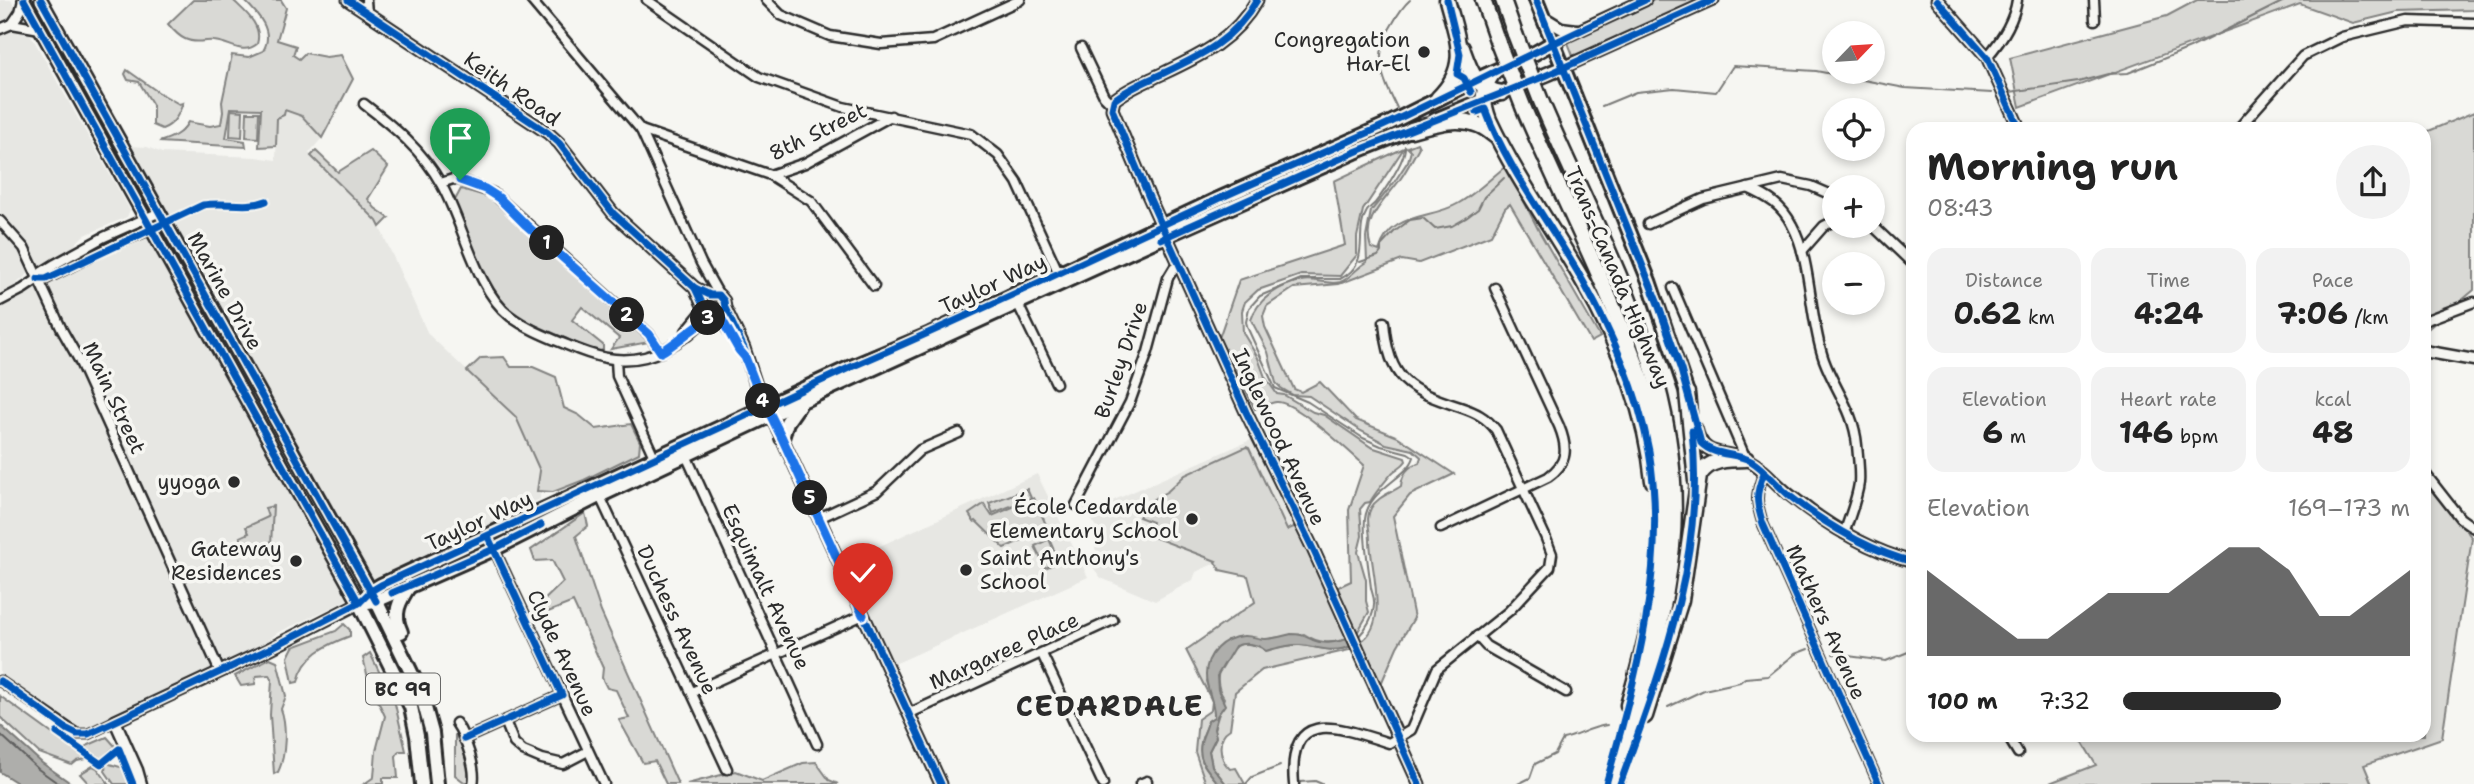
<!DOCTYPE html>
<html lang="en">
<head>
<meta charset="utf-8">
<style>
	:root { --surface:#fff; --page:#f2f2f2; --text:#222; --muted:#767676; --accent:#2b2b2b }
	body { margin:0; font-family:"Shantell Sans",sans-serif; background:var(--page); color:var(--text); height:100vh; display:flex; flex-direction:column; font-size:26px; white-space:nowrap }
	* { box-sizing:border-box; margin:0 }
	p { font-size:23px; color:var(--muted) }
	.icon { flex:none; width:38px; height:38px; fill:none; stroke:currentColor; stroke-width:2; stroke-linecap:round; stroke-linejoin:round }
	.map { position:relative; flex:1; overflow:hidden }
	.panel { position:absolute; left:1906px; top:122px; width:525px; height:620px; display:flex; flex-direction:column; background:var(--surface); border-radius:21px; box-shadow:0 4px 10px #0003 }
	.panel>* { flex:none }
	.needle { width:46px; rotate:65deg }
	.tools { position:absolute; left:1822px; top:21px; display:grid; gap:14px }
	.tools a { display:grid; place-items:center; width:63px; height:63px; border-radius:50%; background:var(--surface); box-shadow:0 4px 10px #0003; font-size:35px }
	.pin { position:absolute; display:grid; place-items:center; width:60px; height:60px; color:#fff; margin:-72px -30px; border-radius:50% 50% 50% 0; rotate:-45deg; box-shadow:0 0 7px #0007 }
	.pin .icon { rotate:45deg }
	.km { position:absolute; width:35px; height:35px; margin:-18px; border-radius:50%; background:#222; color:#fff; font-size:19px; line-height:35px; text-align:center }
	.round { display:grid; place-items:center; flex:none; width:74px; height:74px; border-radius:37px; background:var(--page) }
	.overview { display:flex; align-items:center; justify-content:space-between; height:119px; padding:0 21px }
	h1 { font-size:38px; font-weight:700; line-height:52px }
	.metrics { display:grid; grid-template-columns:repeat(3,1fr); gap:10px; height:119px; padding:7px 21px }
	.metrics div { display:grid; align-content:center; border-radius:18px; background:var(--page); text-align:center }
	.metrics b { font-size:30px; font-weight:700 }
	.metrics small { font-size:19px; font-weight:400 }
	.metrics p { font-size:19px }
	.chart { height:196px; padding:14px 21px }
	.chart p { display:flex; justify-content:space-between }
	.chart svg { width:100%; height:126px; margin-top:7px; fill:var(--accent); opacity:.7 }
	ul { padding:0 21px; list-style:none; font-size:23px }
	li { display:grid; grid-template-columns:112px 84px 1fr; align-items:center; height:52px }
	li i { height:18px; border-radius:9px; background:var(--accent) }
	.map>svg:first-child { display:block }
</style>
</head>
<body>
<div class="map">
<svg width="2474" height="784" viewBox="0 0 2474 784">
	<rect width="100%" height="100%" fill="#f6f6f2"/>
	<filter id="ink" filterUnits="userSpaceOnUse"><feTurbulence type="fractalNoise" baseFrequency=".0143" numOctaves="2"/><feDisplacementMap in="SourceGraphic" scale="14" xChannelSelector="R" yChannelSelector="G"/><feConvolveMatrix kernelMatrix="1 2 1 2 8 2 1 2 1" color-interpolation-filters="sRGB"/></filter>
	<g filter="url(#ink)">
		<g fill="#e7e7e3">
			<polygon points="0,0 11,0 130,210 127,217 83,236 67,253 29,273 14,286 0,293"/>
			<polygon points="285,110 302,116 322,138 309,153 377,221 428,334 516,417 540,471 540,499 378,581 339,604 277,633 265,643 83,729 75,728 0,678 0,305 146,239 157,198 132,154 131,146 147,147 162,153 256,157 276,160 277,117 284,115"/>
			<polygon points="1255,438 1296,526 1196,572 1193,580 1155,601 1101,578 1092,566 1097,553 1095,548 1102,536 1082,506 1094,509"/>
			<polygon points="1037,474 1088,577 890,666 843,563"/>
		</g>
		<g fill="#d9d9d5" stroke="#828280" stroke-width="2">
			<path d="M193 0H233C245 12 263 25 257 44 242 56 230 42 214 41 203 40 195 44 185 39 178 36 173 30 168 24Z"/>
			<path d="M244 0H281L286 8 277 40 296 46 293 55 299 59 305 53 326 57 341 55 353 79 322 138 302 116 285 110 284 115 277 118 276 146 259 147 261 109 231 108 226 138 245 141 246 147 159 142C171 138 182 134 188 122L210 126 221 124 223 112 222 102 232 55 249 57 263 51C275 31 258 14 244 0Z"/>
			<polygon points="1654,0 1703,0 1574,58 1567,40"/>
			<polygon points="2197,0 2474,0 2474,10 2398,12 2353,23 2300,4 2020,107 2010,58 2167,16"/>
			<path d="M127 70 158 92 179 104 183 103C179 114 174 125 162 129L153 125V105L139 82 128 80 125 74Z"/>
			<polygon points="231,110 243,111 242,137 230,136"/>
			<polygon points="247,112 259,112 258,138 246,137"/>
			<polygon points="2474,112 2474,290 2424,332 2424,133"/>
			<path d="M1417 143 1419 147C1413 158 1407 170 1399 181 1384 202 1361 219 1371 248L1379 251C1390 211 1431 220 1459 203 1476 193 1491 178 1506 166L1539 231 1600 337 1591 342 1510 204 1505 208 1491 235 1419 263 1402 260 1339 284 1294 288 1267 306 1263 316 1265 327 1294 389 1301 392 1320 382 1356 420 1398 437 1454 474 1410 495 1393 516 1414 618 1397 647 1381 684 1361 641C1390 624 1370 567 1370 540 1370 528 1365 519 1371 508 1377 497 1391 493 1401 486 1402 475 1408 466 1419 463L1421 457 1413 450 1386 444 1361 431 1309 396 1293 395 1281 388 1276 383 1268 352 1251 320C1257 299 1280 285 1301 281 1314 278 1327 285 1340 282 1350 279 1357 267 1367 262L1366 237 1371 211 1393 184 1408 161 1411 151 1407 147Z"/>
			<path d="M1404 148 1363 210 1357 237V255L1340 276 1301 275 1258 290 1245 302 1242 311 1243 333 1258 358 1265 377 1277 394 1284 395 1313 412 1324 415 1371 447 1405 458 1406 461C1402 467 1397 468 1392 473 1384 483 1376 491 1370 502L1365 503 1360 509 1362 536 1358 552 1366 580V601L1369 612 1357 633 1336 588 1351 581 1349 510 1364 465C1349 451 1294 400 1276 402 1269 403 1261 407 1255 409L1219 338 1239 280 1345 245 1334 181Z"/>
			<polygon points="316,151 338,172 371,151 388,167 368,199 375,208 389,218 380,227 377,221 311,156"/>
			<polygon points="461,189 489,197 649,342 611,349 619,338 582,307 572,320 603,345 603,350 596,352 517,317 501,301 491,290 454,202"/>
			<polygon points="504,357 511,367 533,367 556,377 564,408 579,415 596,429 631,424 640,442 639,453 584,480 553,492 537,491 540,471 516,417 467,371 481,358"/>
			<path d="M1246 447 1249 448 1287 530 1296 526 1348 639C1331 644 1319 644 1304 634L1266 639 1227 640 1206 681 1214 705V717L1208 721C1207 729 1202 735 1201 743 1197 762 1209 771 1219 784H1206L1195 752 1198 719 1211 710 1212 701 1186 650 1255 602 1248 576 1220 570 1215 562 1216 561 1148 535 1152 522 1139 517 1150 501 1168 491 1185 475Z"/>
			<polygon points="2424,475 2472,538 2442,738 2364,765 2372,784 2047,784 2096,765 2078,735 2424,735"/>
			<polygon points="1027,489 1031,498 993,513 989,503"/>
			<polygon points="1034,498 1048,529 1004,548 976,521 974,522 969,514 984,504 992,516"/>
			<polygon points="273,506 271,545 245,547 240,537 249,533 246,527 268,517 265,508"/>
			<polygon points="585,513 588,526 576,536 601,612 678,784 666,784 655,761 643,763 619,720 629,718 616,690 607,688 602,678 603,668 573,602 538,616 538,606 563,582 552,560 535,561 531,550"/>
			<polygon points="1049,539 1059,562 1045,568 1035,546"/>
			<path d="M344 624 350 630V636C326 645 304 655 298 682L293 683 288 657 293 647 336 631Z"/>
			<path d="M1243 643 1259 646 1266 650C1277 648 1289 644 1300 645 1319 647 1333 654 1351 646L1353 649 1262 670 1235 692 1230 729C1216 737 1219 759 1230 769L1236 768 1245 784H1226L1212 766 1209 751 1216 737 1214 729 1224 698C1210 678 1222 651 1243 643Z"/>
			<polygon points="370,653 395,704 406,751 399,751 396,756 398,778 383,778 383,784 364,784 374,777 376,751 385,716 369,682 363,658"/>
			<path d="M270 658 277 661 286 696 281 709C287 725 286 756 278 772L274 774 270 715 272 679 269 675 256 676 255 684 241 686 235 676Z"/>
			<polygon points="0,696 87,759 77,761 72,765 39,753 0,717"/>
			<path d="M455 736C465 744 471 770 469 782H464L455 775Z"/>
			<polygon points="107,737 115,746 102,758 97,759 82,748"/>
			<polygon points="816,762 829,780 838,784 687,784 736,771 762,781 803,763"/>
			<polygon points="106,763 124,768 131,784 114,784 105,771"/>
			<polygon points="93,766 97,768 109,784 89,784 80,774"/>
		</g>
		<g fill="#aeaeab" stroke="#7a7a78" stroke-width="2">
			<path d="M1291 634C1302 634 1304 636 1313 640 1324 645 1337 642 1348 639L1351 646C1333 654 1319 647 1300 645 1288 644 1277 648 1266 651 1256 643 1246 642 1235 646L1217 676 1218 690 1225 705 1217 716 1214 729 1216 737 1209 751 1212 766 1226 784H1219C1209 771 1197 762 1201 743 1202 735 1207 729 1208 721L1214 717C1215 702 1206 690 1206 675 1206 653 1223 638 1243 636 1251 635 1257 639 1265 639 1273 639 1283 636 1291 634Z"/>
			<polygon points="0,725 42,763 72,784 19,784 0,772"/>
		</g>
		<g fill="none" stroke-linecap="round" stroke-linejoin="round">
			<polyline stroke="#5f5f5e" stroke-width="2" points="0,734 38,769 59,784"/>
			<g stroke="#7a7a78" stroke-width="2">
				<polyline points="2010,92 2078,82 2108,74 2128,73 2190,48 2286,0"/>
				<polyline points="1602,106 1636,92 1674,88 1716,92 1733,66 1816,71 1905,88 1992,93"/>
				<path d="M1397 108C1381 75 1372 56 1393 23 1398 14 1402 7 1410 0"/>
				<polyline points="1360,262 1378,256 1381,252 1381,246 1394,232 1410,220 1423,218 1435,229 1452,226 1466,218 1478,209 1484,197 1504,178"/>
				<path d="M1358 637C1366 629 1374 616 1374 604 1375 599 1372 593 1371 588 1369 569 1363 538 1365 519 1368 489 1408 478 1414 457L1408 453 1381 446 1363 438 1308 402 1275 388 1248 329 1246 322 1249 308 1260 296 1301 279H1340C1373 263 1353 233 1367 211 1369 208 1372 206 1375 203 1384 192 1406 159 1405 146"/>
				<polyline points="1833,654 1886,661 1913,650"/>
				<polyline points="1668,707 1704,690 1740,682 1745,678 1768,676 1795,654 1808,649"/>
				<polyline points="1300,782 1315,781 1322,784"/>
				<polyline points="1246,784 1252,777 1280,766"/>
				<path d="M1518 784 1530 778 1535 764 1555 754 1563 739C1578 736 1590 727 1607 725"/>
			</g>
			<g stroke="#2b2b2b" stroke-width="13">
				<g id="minor">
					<polyline points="366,0 367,13"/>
					<polyline points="531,0 641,130 701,263 719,295"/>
					<polyline points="647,0 759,77 843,107 971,134 998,155 1017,182 1061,278"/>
					<polyline points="766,0 781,15 830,36 881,44 933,40 1020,0"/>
					<polyline points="2094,0 2095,20"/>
					<polyline points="12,24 20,12 23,0"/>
					<polyline points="0,29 12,24 40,29"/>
					<polyline points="1081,48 1104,96 1112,104"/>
					<path d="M1987 57C2001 41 2014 21 2017 0"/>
					<path d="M364 104C393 126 423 151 441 184 463 222 476 290 510 316 527 329 548 337 567 345 593 356 617 364 645 357 661 353 674 345 688 335 696 329 703 320 713 316"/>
					<polyline points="641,130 770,175 811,201 874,286"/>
					<polyline points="2237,130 2303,56 2342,37 2408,21 2474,23"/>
					<polyline points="770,175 805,163 891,116"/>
					<polyline points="441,183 453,179 460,180 493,193 625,312 649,334 661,352"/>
					<path d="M1748 188C1768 197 1782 205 1792 225 1812 261 1809 319 1824 360 1835 390 1854 411 1857 445 1858 457 1860 471 1859 483 1857 499 1849 518 1844 534"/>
					<polyline points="0,221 24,248 62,330 79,360 220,672"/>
					<polyline points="1648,224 1703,199 1782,180 1811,186 1834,196"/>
					<polyline points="1872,225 1913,264"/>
					<polyline points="1802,251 1824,226 1834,221"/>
					<polyline points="38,279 46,279 112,246 166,223"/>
					<polyline points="1673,288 1746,459"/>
					<polyline points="1016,300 1056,383"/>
					<polyline points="0,301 23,289 38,279 42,272 55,264 104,237 160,212"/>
					<polyline points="2424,321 2474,302"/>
					<polyline points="686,331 704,309"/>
					<polyline points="616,360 617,376 656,461"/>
					<polyline points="685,453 817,744"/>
					<polyline points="2424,472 2460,518 2474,528"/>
					<path d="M1764 473C1755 495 1756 502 1763 524L1879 784"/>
					<polyline points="598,492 727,769"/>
					<polyline points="1076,505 1130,402 1148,352 1168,278 1174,268 1180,265"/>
					<polyline points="819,518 877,491 920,450 959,433"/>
					<path d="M1441 528 1548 477C1568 463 1568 448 1559 426L1495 288"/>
					<polyline points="488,536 604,784"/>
					<polyline points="1477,636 1486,646 1566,692"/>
					<polyline points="1042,654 1103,784"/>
					<polyline points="0,681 77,734 88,734 115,721"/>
					<polyline points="692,692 863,615"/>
					<polyline points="908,714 1113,620"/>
					<polyline points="505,721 514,743 523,751 542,759 563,764 588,751"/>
					<path d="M456 723C465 736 477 769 473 784"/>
					<polyline points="2007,735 2018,753"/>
					<polyline points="464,739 562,695"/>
					<polyline points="1140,784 1147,781"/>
					<path d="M1294 784C1287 706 1338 727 1389 743L1411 730 1437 669 1509 611 1550 567 1552 554 1545 536 1496 430C1486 417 1475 412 1460 407 1408 390 1389 381 1384 322"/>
				</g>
			</g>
			<g stroke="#2b2b2b" stroke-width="15">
				<g id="tertiary">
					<polyline points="348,0 548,133 559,143 613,213 695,288 707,314 721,318 729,330"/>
					<path d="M1257 0C1232 44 1195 58 1151 79 1138 85 1125 91 1114 100L1112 109 1148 195 1246 412 1313 549 1419 784"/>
					<polyline points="1937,0 1987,57 2020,130"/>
					<polyline points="1543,17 1561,28 1577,30"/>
					<polyline points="1554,42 1645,0"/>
					<polyline points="1564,67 1713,0"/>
					<polyline points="695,288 710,295 719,295 724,301 725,308 744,348 757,388 782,438 941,784"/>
					<polyline points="2424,351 2474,360"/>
					<path d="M1696 428C1704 462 1726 448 1750 461 1765 469 1777 486 1791 496 1828 526 1867 550 1913 562"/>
					<polyline points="141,784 137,770 115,721 269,649 359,603"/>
				</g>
			</g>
			<g stroke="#2b2b2b" stroke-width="16">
				<g id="secondary">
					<polyline points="24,0 359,603"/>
					<polyline points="41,0 371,591"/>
				</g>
			</g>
			<g stroke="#2b2b2b" stroke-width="18">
				<g id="trunk">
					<polyline points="1536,0 1649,281 1687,393"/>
					<polyline points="1435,120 1564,67"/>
					<polyline points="782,438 787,422 799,405"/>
					<polyline points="373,594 421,693 432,733 437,784"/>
					<polyline points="359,603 371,591 381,585 851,367 930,334 1214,201 1388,124 1482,77 1535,53 1554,42"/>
					<polyline points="359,603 376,601 494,549 599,496 771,415 1154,241 1355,152 1418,127"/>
					<polyline points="359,603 411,707 417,736 422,784"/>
					<path d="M401 632C392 614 399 601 410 585"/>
				</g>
			</g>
			<g stroke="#2b2b2b" stroke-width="19">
				<g id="motorway">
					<polyline points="1483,0 1498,43"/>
					<polyline points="1503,0 1515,34"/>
					<path d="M1462 48C1470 70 1475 89 1502 93"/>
					<path d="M1493 73C1481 89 1482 101 1489 120 1515 176 1552 227 1583 281 1618 342 1646 410 1653 481"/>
					<path d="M1438 98C1471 66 1457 38 1447 0"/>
					<path d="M1541 101C1602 246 1688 383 1672 547 1664 628 1638 706 1616 784"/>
					<path d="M1524 109C1553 177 1587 244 1615 312 1634 356 1652 402 1659 449 1671 536 1653 621 1628 705"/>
					<path d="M1411 130C1440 122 1470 112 1495 136"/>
					<polyline points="1687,393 1696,481"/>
					<path d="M1645 716 1681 600 1699 476C1708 459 1729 459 1746 459"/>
				</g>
			</g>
			<use href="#minor" stroke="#f6f6f2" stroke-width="8"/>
			<use href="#tertiary" stroke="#f6f6f2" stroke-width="10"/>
			<use href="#secondary" stroke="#f6f6f2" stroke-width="10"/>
			<use href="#trunk" stroke="#f6f6f2" stroke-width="12"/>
			<use href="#motorway" stroke="#f6f6f2" stroke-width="14"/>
			<g stroke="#2b2b2b" stroke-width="19" stroke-linecap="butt">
				<g id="motorway-bridge">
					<polyline points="1515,34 1541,101"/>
					<polyline points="1498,43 1524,109"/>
				</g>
			</g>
			<use href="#motorway-bridge" stroke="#f6f6f2" stroke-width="14"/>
			<g stroke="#f6f6f2" stroke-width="11">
				<g id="cycleway">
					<polyline points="24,0 359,603"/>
					<polyline points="41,0 376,601"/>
					<polyline points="348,0 548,133 559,143 613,213 695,288 707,314 721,318 729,330"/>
					<path d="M1257 0C1232 44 1195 58 1151 79 1138 85 1125 91 1114 100L1112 109 1148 195 1246 412 1313 549 1419 784"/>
					<polyline points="1447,0 1460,54 1457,74 1464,78 1471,92"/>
					<path d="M1536 0 1658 304 1681 370 1701 443C1715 457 1735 452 1751 461 1766 470 1777 486 1791 497 1828 526 1867 550 1913 562"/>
					<polyline points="1937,0 1987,57 2020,130"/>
					<path d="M1477 112 1485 109C1507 169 1553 227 1584 283 1613 336 1638 391 1649 451 1668 562 1636 678 1606 784"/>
					<polyline points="1161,239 1355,152 1545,76 1713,0"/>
					<path d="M38 279H46L203 205C224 201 247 209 266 201"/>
					<polyline points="695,288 710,295 719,295 724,301 725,308 744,348 757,388 782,438 941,784"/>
					<path d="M1764 473C1755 495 1756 502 1763 524L1879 784"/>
					<polyline points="392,593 494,549 541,525"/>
					<path d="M0 681 67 729 77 734H88L269 649 359 603 371 591 381 585 851 367C973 315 1092 257 1212 202 1270 175 1329 151 1387 124 1473 83 1558 40 1645 0"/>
					<polyline points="57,733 101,764 119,749 133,784"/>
					<polyline points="464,739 562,695 489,539"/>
					<path d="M1620 784C1661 670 1706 555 1692 431"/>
				</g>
			</g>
			<use href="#cycleway" stroke="#0057b8" stroke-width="7"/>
		</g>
	</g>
	<g fill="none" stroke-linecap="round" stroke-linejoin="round" filter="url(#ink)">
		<g stroke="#fff" stroke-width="14">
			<path id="route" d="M460 180 485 189 499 198 526 225 649 334 661 352C678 343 702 318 717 316L721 318 739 350 745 357 757 388 782 438 863 615"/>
		</g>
		<use href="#route" stroke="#1a73e8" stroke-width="9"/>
	</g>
	<g fill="#2b2b2b" stroke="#f6f6f2" stroke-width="2.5">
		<circle cx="1424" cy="52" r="7"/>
		<circle cx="234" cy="482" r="7"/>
		<circle cx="1192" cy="519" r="7"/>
		<circle cx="296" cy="561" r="7"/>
		<circle cx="966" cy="570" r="7"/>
	</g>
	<g text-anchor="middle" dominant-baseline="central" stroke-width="7" stroke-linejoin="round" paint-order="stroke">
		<rect fill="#f6f6f2" stroke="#686867" stroke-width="2" x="366" y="673.5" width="74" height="31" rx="5"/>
		<g font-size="19" font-weight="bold" fill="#2b2b2b">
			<text x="403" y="689">BC 99</text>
		</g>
		<g font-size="21" fill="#2b2b2b" stroke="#f6f6f2" text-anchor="end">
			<text x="1410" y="40">Congregation<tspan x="1410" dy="24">Har-El</tspan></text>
			<text x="220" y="482">yyoga</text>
			<text x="1178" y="507">École Cedardale<tspan x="1178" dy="24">Elementary School</tspan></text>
			<text x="282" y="549">Gateway<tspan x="282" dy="24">Residences</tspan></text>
			<text x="980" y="558" text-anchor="start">Saint Anthony's<tspan x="980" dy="24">School</tspan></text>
		</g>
		<g font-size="21" fill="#2b2b2b" stroke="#f6f6f2">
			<text transform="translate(512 89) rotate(35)">Keith Road</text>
			<text transform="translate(818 132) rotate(-26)">8th Street</text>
			<text transform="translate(1618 277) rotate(67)">Trans-Canada Highway</text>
			<text transform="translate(993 284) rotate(-25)">Taylor Way</text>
			<text transform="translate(225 291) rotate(61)">Marine Drive</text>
			<text transform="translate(1121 360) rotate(-71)">Burley Drive</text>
			<text transform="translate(114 398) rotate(65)">Main Street</text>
			<text transform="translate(1279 437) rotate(65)">Inglewood Avenue</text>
			<text transform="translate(479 521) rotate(-25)">Taylor Way</text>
			<text transform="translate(766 587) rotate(65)">Esquimalt Avenue</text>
			<text transform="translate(677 620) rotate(65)">Duchess Avenue</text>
			<text transform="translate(1826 622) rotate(66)">Mathers Avenue</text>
			<text transform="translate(1004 651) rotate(-24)">Margaree Place</text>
			<text transform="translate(562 653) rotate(65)">Clyde Avenue</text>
		</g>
		<g font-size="28" font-weight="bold" letter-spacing="2" fill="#2b2b2b" stroke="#f6f6f2">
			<text x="1110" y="706">CEDARDALE</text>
		</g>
	</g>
</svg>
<div class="tools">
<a><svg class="needle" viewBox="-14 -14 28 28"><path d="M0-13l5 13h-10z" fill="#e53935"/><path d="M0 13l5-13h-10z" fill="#767676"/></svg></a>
<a><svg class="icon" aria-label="locate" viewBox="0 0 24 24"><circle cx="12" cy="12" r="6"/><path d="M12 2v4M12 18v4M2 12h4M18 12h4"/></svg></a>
<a>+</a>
<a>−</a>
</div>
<div class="pin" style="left:460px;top:180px;background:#1e9e55"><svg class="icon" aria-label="arrive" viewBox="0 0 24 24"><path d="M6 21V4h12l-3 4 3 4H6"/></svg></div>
<div class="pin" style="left:863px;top:615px;background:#d93025"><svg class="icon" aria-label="check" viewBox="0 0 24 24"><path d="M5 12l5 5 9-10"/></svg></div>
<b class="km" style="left:547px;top:243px">1</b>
<b class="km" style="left:627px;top:315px">2</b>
<b class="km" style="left:708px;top:318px">3</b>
<b class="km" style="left:763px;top:401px">4</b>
<b class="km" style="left:810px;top:498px">5</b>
<section class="panel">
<div class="overview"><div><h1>Morning run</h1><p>08:43</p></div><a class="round"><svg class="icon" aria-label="share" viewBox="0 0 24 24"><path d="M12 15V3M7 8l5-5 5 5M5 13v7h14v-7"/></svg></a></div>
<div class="metrics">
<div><p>Distance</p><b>0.62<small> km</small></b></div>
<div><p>Time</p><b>4:24</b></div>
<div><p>Pace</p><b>7:06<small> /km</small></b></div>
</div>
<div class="metrics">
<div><p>Elevation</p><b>6<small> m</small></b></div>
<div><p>Heart rate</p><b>146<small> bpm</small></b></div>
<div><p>kcal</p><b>48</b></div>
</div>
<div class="chart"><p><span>Elevation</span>169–173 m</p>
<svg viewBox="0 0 160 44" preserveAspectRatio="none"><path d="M0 44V14L10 22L20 30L30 38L40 38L50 30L60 22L70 22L80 22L90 14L100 6L110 6L120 14L130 30L140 30L150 22L160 14V44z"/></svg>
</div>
<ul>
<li><b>100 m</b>7:32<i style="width:55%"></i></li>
</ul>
</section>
</div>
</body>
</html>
